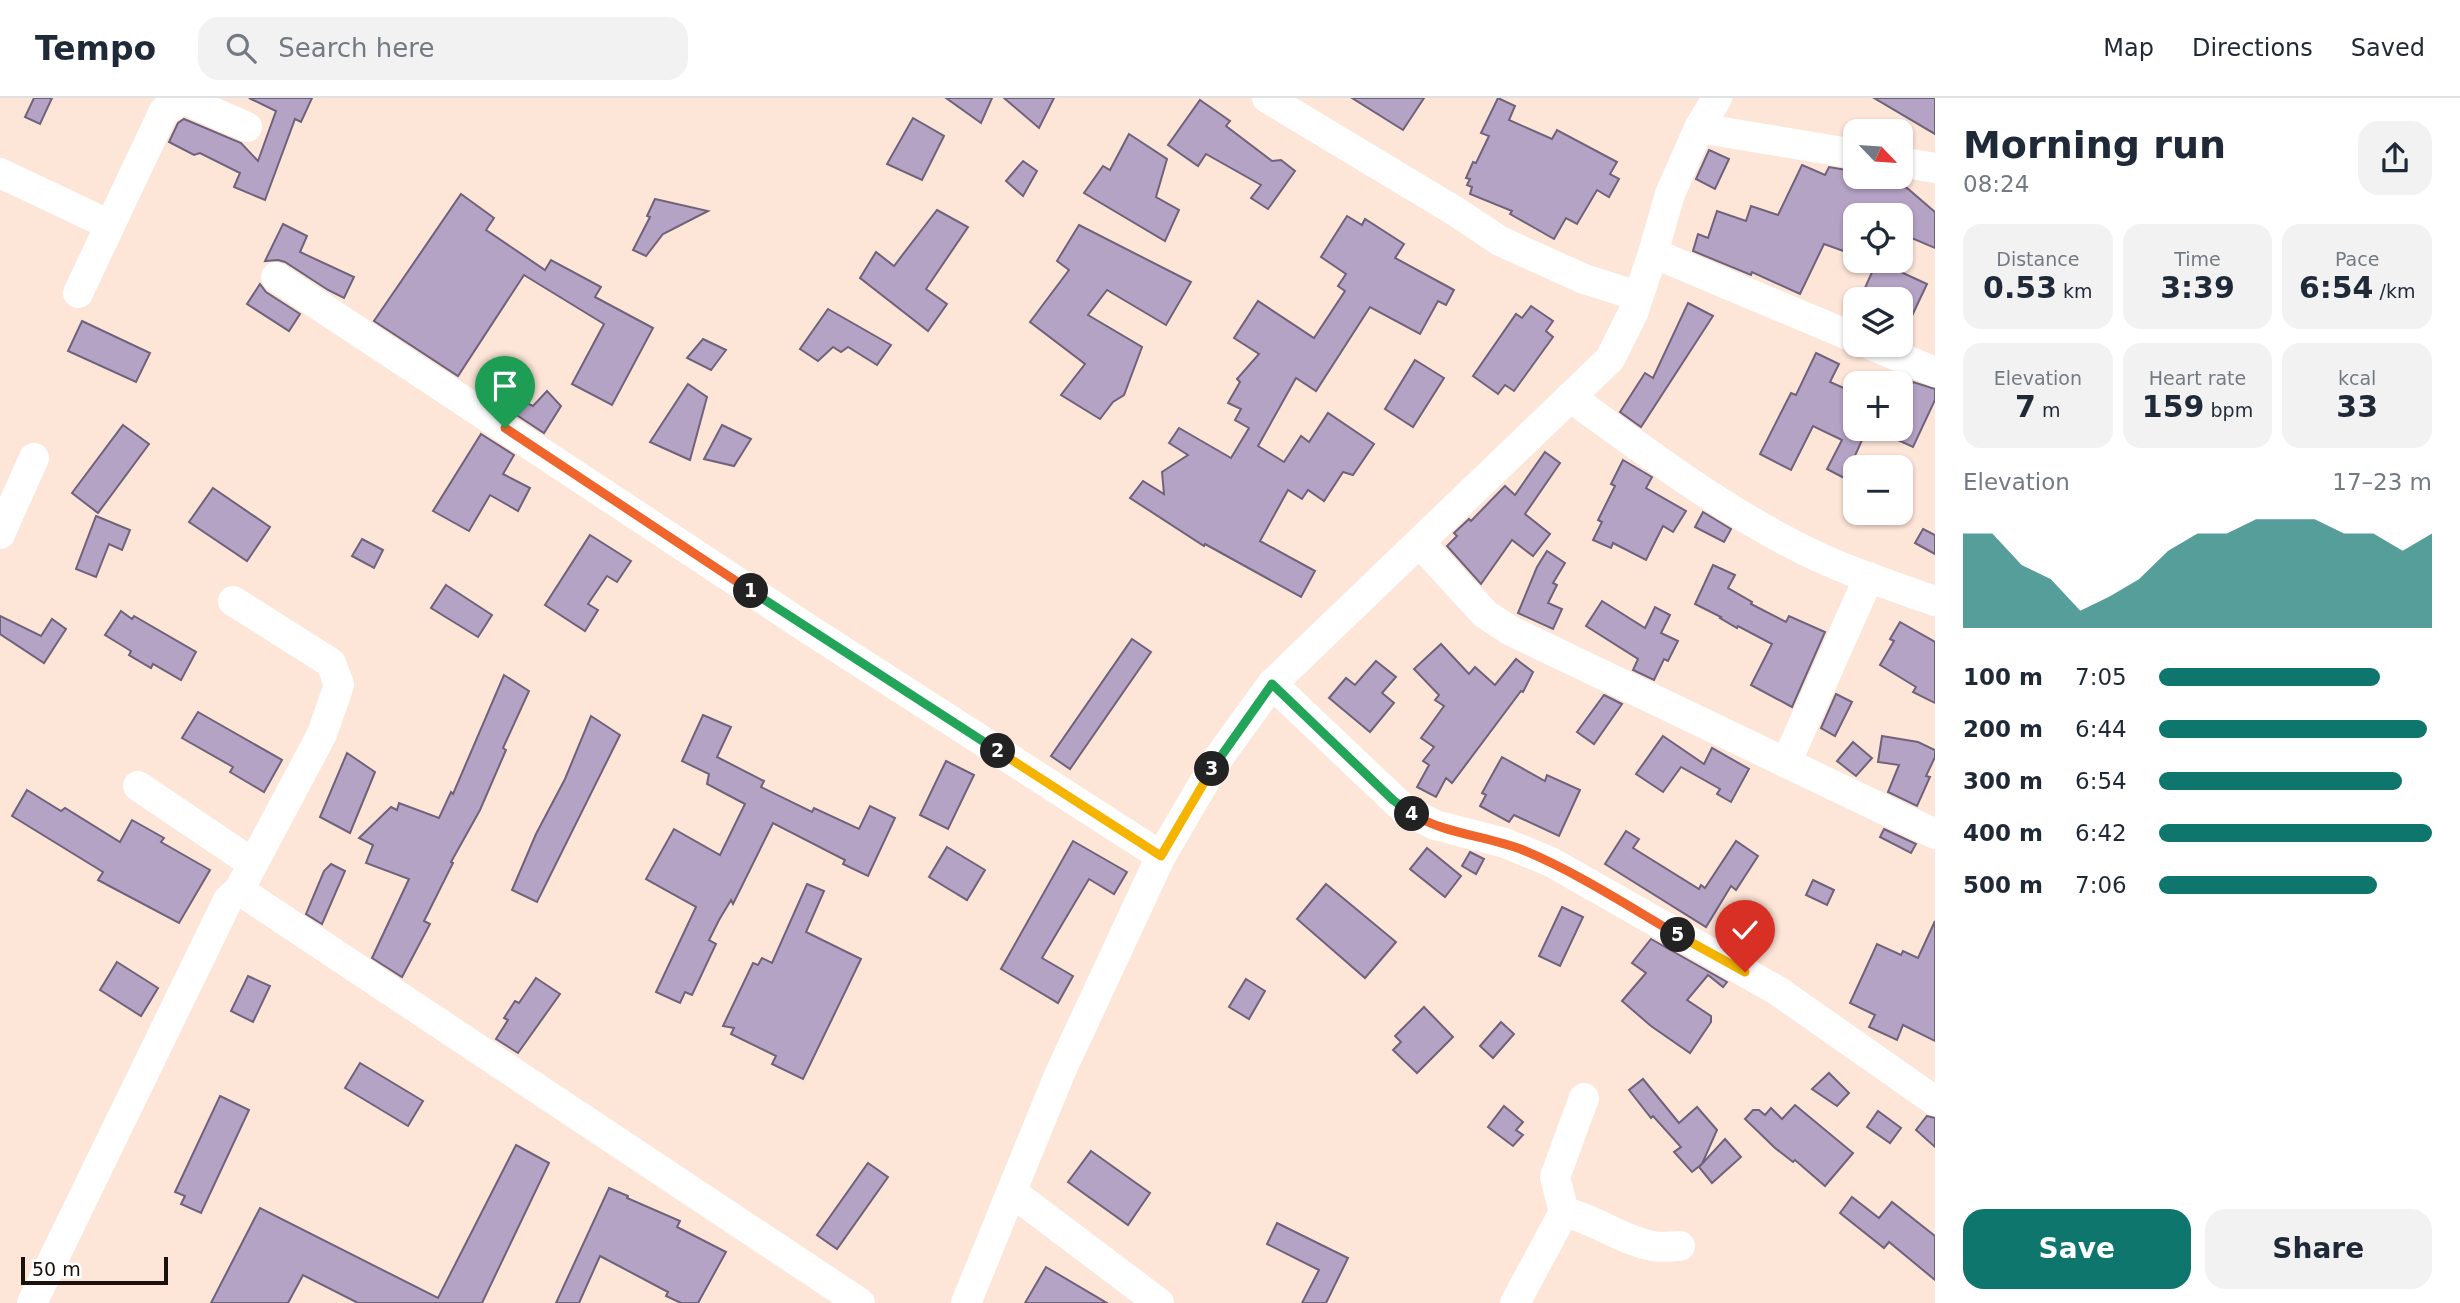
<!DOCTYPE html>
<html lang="en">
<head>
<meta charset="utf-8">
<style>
	:root { --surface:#fff; --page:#f2f2f3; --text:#1f2937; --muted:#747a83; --line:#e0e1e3; --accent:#0f766e }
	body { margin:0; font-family:"DejaVu Sans",sans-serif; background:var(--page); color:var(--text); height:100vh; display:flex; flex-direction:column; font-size:26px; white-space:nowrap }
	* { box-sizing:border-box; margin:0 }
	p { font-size:23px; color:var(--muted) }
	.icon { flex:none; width:38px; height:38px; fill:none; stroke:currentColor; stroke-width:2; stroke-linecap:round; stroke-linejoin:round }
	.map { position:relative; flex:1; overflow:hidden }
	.sheet { display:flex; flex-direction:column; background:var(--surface); width:525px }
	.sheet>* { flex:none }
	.needle { width:46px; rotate:115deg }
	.tools { position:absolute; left:1843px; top:21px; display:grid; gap:14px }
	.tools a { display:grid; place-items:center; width:70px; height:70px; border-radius:14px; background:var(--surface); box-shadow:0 2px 5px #0004; font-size:35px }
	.scale { position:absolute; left:21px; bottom:18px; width:147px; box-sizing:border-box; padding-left:7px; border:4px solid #1b110c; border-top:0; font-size:19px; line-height:24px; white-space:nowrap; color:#1b110c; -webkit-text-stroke:5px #fff; paint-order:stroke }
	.pin { position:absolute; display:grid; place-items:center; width:60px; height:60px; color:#fff; margin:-72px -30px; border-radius:50% 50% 50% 0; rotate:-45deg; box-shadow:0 0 7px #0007 }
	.pin .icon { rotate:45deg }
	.km { position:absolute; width:35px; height:35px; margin:-18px; border-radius:50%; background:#222; color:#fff; font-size:19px; line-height:35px; text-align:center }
	.round { display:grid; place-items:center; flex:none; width:74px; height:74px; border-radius:21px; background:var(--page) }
	.head { display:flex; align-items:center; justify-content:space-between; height:119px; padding:0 28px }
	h1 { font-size:38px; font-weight:700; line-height:52px }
	.stats { display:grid; grid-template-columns:repeat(3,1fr); gap:10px; height:119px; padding:7px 28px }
	.stats div { display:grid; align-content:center; border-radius:18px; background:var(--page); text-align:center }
	.stats b { font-size:30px; font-weight:700 }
	.stats small { font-size:19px; font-weight:400 }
	.stats p { font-size:19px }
	.chart { height:196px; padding:14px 28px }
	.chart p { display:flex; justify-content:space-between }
	.chart svg { width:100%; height:126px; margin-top:7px; fill:var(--accent); opacity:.7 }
	.cta { display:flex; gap:14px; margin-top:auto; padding:14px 28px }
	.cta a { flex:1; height:80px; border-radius:21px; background:var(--accent); color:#fff; font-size:28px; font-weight:700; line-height:80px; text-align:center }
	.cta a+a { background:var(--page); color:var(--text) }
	ul { padding:0 28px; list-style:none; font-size:23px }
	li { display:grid; grid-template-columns:112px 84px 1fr; align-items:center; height:52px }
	li i { height:18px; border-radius:9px; background:var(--accent) }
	header { display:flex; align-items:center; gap:42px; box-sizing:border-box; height:98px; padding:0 35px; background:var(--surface); border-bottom:2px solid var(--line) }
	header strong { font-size:33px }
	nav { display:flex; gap:38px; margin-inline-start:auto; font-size:24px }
	.search { width:490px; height:63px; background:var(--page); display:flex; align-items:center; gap:18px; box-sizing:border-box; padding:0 24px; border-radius:21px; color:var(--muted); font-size:26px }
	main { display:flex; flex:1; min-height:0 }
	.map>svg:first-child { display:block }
</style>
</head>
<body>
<header>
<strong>Tempo</strong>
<div class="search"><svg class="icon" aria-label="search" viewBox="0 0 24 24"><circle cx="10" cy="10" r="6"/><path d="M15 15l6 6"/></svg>Search here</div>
<nav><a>Map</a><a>Directions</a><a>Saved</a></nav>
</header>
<main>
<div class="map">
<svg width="1935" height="1205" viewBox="0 0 1935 1205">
	<rect width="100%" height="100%" fill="#fde5d7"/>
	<g fill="#b5a3c5" stroke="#6f627b" stroke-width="2">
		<polygon points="34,0 52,0 40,26 25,19"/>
		<polygon points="249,0 312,0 301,24 295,21 265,102 234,89 240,75 200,55 194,57 169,44 178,25 184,21 241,45 258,63 276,13"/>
		<polygon points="946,0 992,0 981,25"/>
		<polygon points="1004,0 1054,0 1039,30"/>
		<polygon points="1352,0 1424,0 1403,32"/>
		<polygon points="1498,0 1515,8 1509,22 1552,41 1557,32 1617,64 1610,76 1619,81 1609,99 1597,92 1577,126 1566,120 1554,141 1510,116 1512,113 1470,96 1472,89 1467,87 1470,81 1466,80 1473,64 1476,65 1489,38 1481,35"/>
		<polygon points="1874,0 1935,0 1935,36"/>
		<polygon points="1200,2 1230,23 1226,28 1272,63 1281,62 1295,73 1268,111 1251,100 1261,87 1206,56 1198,68 1168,47"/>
		<polygon points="913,20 944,38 922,82 887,66"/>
		<polygon points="1129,36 1167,61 1156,99 1179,112 1165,143 1084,95 1103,68 1110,72"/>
		<polygon points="1709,52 1729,61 1715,91 1696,81"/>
		<polygon points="1023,63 1037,73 1023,98 1006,83"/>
		<polygon points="1802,67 1825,77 1829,69 1852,73 1855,75 1855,79 1873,79 1907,90 1935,114 1935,150 1900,135 1900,117 1855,117 1855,142 1849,155 1824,146 1800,196 1752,174 1751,177 1693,153 1698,136 1708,140 1717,113 1746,123 1751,108 1778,117"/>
		<polygon points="461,96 494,120 486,132 545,172 551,162 601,189 595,199 653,230 612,307 572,286 604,226 524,177 458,278 374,223"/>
		<polygon points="655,101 708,113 663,136 646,158 633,152 650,119 647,118"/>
		<polygon points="937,112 968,129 926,191 947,206 928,233 860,180 876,154 894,168"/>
		<polygon points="1347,118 1362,127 1365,121 1404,146 1395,160 1454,192 1446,207 1438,203 1420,236 1370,209 1316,293 1296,280 1258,348 1284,364 1301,338 1309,344 1328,315 1374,346 1353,377 1343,374 1324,403 1308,392 1302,401 1288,392 1260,443 1315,473 1301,499 1205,446 1204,448 1130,400 1143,383 1164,396 1162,374 1188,357 1169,345 1179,330 1231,360 1249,330 1235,322 1241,311 1228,305 1240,284 1237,281 1259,256 1234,240 1258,203 1314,240 1345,193 1338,188 1346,176 1321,159"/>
		<polygon points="283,126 307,138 300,154 354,179 344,200 328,192 285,164 278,162 265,163"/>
		<polygon points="1079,127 1191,184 1166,227 1107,192 1088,217 1142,249 1124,297 1113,304 1100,321 1061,297 1085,266 1030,224 1069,172 1057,163"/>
		<polygon points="1877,163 1927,186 1901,241 1900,201 1860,201"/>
		<polygon points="260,186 266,194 300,216 289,233 247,206"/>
		<polygon points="1688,205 1713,218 1641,329 1620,314 1645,275 1653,280"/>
		<polygon points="1531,208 1553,223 1546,233 1553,239 1514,293 1505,287 1498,296 1473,278 1516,216 1522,220"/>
		<polygon points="828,211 891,247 877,267 848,249 841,254 833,249 818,263 800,251"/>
		<polygon points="82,223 150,255 136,284 68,253"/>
		<polygon points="703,241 726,252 711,272 687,260"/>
		<polygon points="1816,255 1839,266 1830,284 1855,295 1855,331 1867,331 1853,362 1859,365 1855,369 1850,383 1827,371 1842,342 1813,328 1791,372 1760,356 1791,295 1796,297"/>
		<polygon points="1415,262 1444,280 1413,329 1385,311"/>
		<polygon points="1913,284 1935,291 1935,302 1913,349 1874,331 1900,331 1900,311"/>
		<polygon points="688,286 707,299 690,362 650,344"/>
		<polygon points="491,289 533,308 547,293 561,308 544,335 486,297"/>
		<polygon points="123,327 149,346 98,415 72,395"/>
		<polygon points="722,327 751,341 734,368 704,361"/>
		<polygon points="481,336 514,357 503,376 530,390 518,413 490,397 469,433 433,413"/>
		<polygon points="1545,354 1560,365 1525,416 1550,436 1533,458 1512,442 1481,486 1447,448 1457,438 1454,435 1469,421 1471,423 1505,388 1515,397"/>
		<polygon points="1623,362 1652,379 1646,390 1686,413 1673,434 1663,428 1646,462 1613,445 1611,450 1593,442 1602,424 1598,422 1615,388 1611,386"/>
		<polygon points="213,390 270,429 247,463 189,424"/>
		<polygon points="1703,414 1731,431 1724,444 1695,429"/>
		<polygon points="96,418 130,432 122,452 109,446 96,479 76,471"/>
		<polygon points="1923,431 1935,437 1935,456 1915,445"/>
		<polygon points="590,437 631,463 617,484 607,478 588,506 598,512 585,533 545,507"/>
		<polygon points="362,441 383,452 374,470 352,458"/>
		<polygon points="1547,453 1565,465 1553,485 1557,487 1548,505 1562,511 1553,531 1518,515 1537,469"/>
		<polygon points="1713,467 1735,477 1728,490 1752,504 1751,506 1786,524 1789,518 1825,534 1792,609 1751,587 1772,546 1738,528 1737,530 1720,520 1721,519 1695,506"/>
		<polygon points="446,487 492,517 478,539 431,510"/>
		<polygon points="1602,503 1645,530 1655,509 1670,517 1661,535 1678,543 1668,563 1664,561 1654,582 1633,572 1638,561 1586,528"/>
		<polygon points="121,513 132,521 134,518 196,554 181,582 153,566 151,570 129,557 131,553 105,537"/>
		<polygon points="0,518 41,538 52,521 66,531 44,565 0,536"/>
		<polygon points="1900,524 1935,544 1935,605 1913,594 1916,589 1880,567 1894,543 1890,541"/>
		<polygon points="1132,541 1151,554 1070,671 1051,658"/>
		<polygon points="1441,546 1469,576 1475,569 1495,587 1516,561 1533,574 1523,594 1521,593 1452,685 1446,680 1436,699 1417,689 1429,667 1423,663 1434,649 1421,640 1444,608 1435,602 1439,597 1414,571"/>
		<polygon points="1376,563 1396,579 1382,595 1394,605 1370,634 1329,600 1346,580 1355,587"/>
		<polygon points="504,577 529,593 503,650 506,652 480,712 451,764 453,765 424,823 430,826 402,879 372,860 409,781 366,765 373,747 359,740 391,709 397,712 399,705 439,720 451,694 453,696"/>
		<polygon points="1836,596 1852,604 1835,638 1821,630"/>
		<polygon points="1604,597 1622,606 1594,646 1577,634"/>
		<polygon points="198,614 282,662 264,694 230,674 233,669 182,640"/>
		<polygon points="703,617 731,629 717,659 764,683 761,689 812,714 814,710 859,731 870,708 895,720 868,778 843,766 845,762 773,725 733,806 731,802 719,822 709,842 716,846 692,897 685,894 680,905 656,894 696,809 646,781 674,731 720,757 745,706 707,686 709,676 682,663"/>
		<polygon points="591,618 620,637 537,804 512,792 536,736 565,681"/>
		<polygon points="1663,638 1704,666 1712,650 1749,671 1731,704 1717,696 1720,691 1681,669 1663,694 1636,676"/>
		<polygon points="1882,638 1918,644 1935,652 1935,659 1926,678 1930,679 1917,708 1888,694 1899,667 1878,664"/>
		<polygon points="1853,644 1872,660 1856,678 1837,663"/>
		<polygon points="347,655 375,674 350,735 320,719"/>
		<polygon points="1502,659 1545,683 1547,677 1580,692 1559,738 1514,717 1509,724 1480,708 1486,697 1482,695"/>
		<polygon points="946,663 974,677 948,731 920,717"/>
		<polygon points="27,692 61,713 65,710 120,744 132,722 164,740 161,744 210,772 179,825 98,782 103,774 12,718"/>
		<polygon points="1884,731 1916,746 1911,755 1880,739"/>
		<polygon points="1626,733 1639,741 1633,750 1699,791 1701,787 1705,790 1736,743 1758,758 1736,792 1731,788 1706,829 1605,766"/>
		<polygon points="1073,743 1127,774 1114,796 1089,781 1042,860 1073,878 1058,905 1001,871"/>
		<polygon points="947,749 985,772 967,802 929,779"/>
		<polygon points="1427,750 1461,778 1445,799 1410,771"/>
		<polygon points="1470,754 1484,761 1476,776 1462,768"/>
		<polygon points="331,766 345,773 322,826 306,816 324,773"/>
		<polygon points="1813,782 1834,792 1827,807 1806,797"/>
		<polygon points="807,786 824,793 806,834 861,861 803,981 772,966 776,958 731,936 734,930 723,928 753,865 758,867 762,860 772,865"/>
		<polygon points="1326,786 1396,844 1365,880 1297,821"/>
		<polygon points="1562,809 1583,819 1560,868 1539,858"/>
		<polygon points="1935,823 1935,943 1903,927 1897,942 1869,929 1875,917 1850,905 1877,846 1901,857 1903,853 1918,860"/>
		<polygon points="1651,841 1727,884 1723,889 1708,877 1687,902 1711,918 1711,924 1690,955 1651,928 1622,903 1646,875 1632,865"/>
		<polygon points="117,864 158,890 141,918 100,892"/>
		<polygon points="248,878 270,888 253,924 231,913"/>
		<polygon points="536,880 560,896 518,955 496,941 508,922 504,920 515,903 519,905"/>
		<polygon points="1246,881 1265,893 1249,921 1229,909"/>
		<polygon points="1424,909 1453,939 1417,975 1393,952 1401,944 1395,938"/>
		<polygon points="1501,924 1514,936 1493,960 1480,948"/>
		<polygon points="360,965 423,1003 408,1028 345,990"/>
		<polygon points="1829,975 1849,995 1837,1008 1812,991"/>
		<polygon points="1643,981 1679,1025 1697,1009 1717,1032 1702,1066 1692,1074 1674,1054 1681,1049 1653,1018 1651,1020 1629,992"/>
		<polygon points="220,998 249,1012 201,1115 181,1106 185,1098 175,1094"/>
		<polygon points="1795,1007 1853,1055 1825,1088 1795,1062 1793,1064 1775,1050 1745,1021 1753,1012 1759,1012 1765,1017 1771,1010 1782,1021"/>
		<polygon points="1504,1008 1523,1024 1516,1032 1523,1037 1513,1048 1488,1029"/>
		<polygon points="1878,1013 1901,1030 1890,1045 1867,1029"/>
		<polygon points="1927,1018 1935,1020 1935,1049 1916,1032"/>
		<polygon points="1725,1041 1741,1059 1712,1085 1699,1069"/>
		<polygon points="516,1047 549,1065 482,1205 358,1205 303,1177 288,1205 211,1205 260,1110 438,1200"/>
		<polygon points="1091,1053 1150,1095 1128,1127 1068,1084"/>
		<polygon points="868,1065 888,1079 837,1151 817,1137"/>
		<polygon points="609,1090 628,1098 627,1100 680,1123 677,1129 726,1154 698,1205 681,1205 666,1198 668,1194 600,1158 579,1205 556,1205"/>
		<polygon points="1852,1099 1879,1120 1892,1104 1935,1138 1935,1182 1889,1144 1884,1150 1840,1115"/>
		<polygon points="1277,1125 1348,1160 1326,1205 1302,1205 1319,1172 1267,1146"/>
		<polygon points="1046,1169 1107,1205 1025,1205"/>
	</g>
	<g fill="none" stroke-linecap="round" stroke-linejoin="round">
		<g stroke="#fff" stroke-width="30">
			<polyline points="1267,0 1455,113 1500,143 1584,181 1638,198"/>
			<polyline points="1699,30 1855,56"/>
			<polyline points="1900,64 1935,70"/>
			<polyline points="0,75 110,127"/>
			<polyline points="1653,155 1855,240"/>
			<polyline points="276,179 810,532 1161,758"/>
			<polyline points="78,195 164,13 183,1 247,29"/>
			<polyline points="1871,247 1935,274"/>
			<path d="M1570 299C1642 351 1713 405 1792 446 1837 470 1887 486 1935 503"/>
			<polyline points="0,436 34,360"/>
			<polyline points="1420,445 1485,516 1511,533 1935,736"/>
			<polyline points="1272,586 1405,712 1435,727 1505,745 1551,764 1778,893 1935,1003"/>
			<polyline points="1786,665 1869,479"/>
			<polyline points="138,688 252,765"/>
			<polyline points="239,792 860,1205"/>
			<polyline points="1013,1095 1159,1205"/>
			<path d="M1564 1114C1595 1121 1621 1142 1653 1148 1661 1150 1672 1148 1680 1148"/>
			<polyline points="32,1205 228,802 239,792 322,636 339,587 331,565 233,503"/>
			<polyline points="966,1205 1060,975 1161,758 1219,659 1272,586 1610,261 1633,215 1653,155 1670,96 1699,30 1717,0"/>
			<polyline points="1515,1205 1564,1114 1555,1079 1584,1000"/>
		</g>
	</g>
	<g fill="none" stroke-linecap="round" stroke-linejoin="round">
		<g stroke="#fff" stroke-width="14">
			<polyline id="split-1" points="505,330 751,493"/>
		</g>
		<g stroke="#fff" stroke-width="14">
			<polyline id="split-2" points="751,493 998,653"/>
		</g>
		<g stroke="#fff" stroke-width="14">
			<polyline id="split-3" points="998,653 1161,758 1212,671"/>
		</g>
		<g stroke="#fff" stroke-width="14">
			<polyline id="split-4" points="1212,671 1272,586 1393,702 1412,716"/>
		</g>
		<g stroke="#fff" stroke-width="14">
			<path id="split-5" d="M1412 716C1445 736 1488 738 1523 752 1578 775 1628 808 1678 837"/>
		</g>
		<g stroke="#fff" stroke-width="14">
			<polyline id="split-6" points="1678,837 1745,874"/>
		</g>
		<use href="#split-1" stroke="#f0652b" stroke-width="9"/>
		<use href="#split-2" stroke="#22a559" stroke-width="9"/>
		<use href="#split-3" stroke="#f5b400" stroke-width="9"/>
		<use href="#split-4" stroke="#22a559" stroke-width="9"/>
		<use href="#split-5" stroke="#f0652b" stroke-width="9"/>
		<use href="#split-6" stroke="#f5b400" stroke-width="9"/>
	</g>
</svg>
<div class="tools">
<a><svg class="needle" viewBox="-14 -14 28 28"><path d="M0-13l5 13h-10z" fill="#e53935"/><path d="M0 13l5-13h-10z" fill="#747a83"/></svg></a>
<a><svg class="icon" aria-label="locate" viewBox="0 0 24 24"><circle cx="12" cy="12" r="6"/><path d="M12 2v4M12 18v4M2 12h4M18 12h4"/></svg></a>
<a><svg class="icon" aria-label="layers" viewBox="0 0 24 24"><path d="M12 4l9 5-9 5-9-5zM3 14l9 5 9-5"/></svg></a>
<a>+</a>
<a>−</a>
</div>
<div class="scale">50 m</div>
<div class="pin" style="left:505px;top:330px;background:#1e9e55"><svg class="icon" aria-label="arrive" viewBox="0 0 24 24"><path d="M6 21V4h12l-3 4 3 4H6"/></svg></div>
<div class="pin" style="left:1745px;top:874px;background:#d93025"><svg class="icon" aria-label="check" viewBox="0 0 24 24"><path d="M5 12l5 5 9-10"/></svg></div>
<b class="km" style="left:751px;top:493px">1</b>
<b class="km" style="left:998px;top:653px">2</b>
<b class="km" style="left:1212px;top:671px">3</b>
<b class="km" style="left:1412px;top:716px">4</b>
<b class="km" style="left:1678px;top:837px">5</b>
</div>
<section class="sheet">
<div class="head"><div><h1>Morning run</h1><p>08:24</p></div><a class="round"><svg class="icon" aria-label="share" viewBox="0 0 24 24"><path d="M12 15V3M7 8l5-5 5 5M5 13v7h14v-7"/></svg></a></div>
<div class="stats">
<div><p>Distance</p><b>0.53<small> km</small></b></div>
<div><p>Time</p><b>3:39</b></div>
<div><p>Pace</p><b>6:54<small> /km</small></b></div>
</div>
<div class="stats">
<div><p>Elevation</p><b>7<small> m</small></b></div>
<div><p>Heart rate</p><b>159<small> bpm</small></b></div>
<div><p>kcal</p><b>33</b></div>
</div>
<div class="chart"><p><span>Elevation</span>17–23 m</p>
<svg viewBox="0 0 160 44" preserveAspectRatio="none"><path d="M0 44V11L10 11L20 22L30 27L40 38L50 33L60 27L70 17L80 11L90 11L100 6L110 6L120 6L130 11L140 11L150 17L160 11V44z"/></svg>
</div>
<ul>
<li><b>100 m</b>7:05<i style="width:81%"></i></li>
<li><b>200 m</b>6:44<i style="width:98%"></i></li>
<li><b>300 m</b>6:54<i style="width:89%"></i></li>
<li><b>400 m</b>6:42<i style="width:100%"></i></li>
<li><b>500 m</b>7:06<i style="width:80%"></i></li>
</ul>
<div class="cta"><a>Save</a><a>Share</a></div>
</section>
</main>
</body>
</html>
